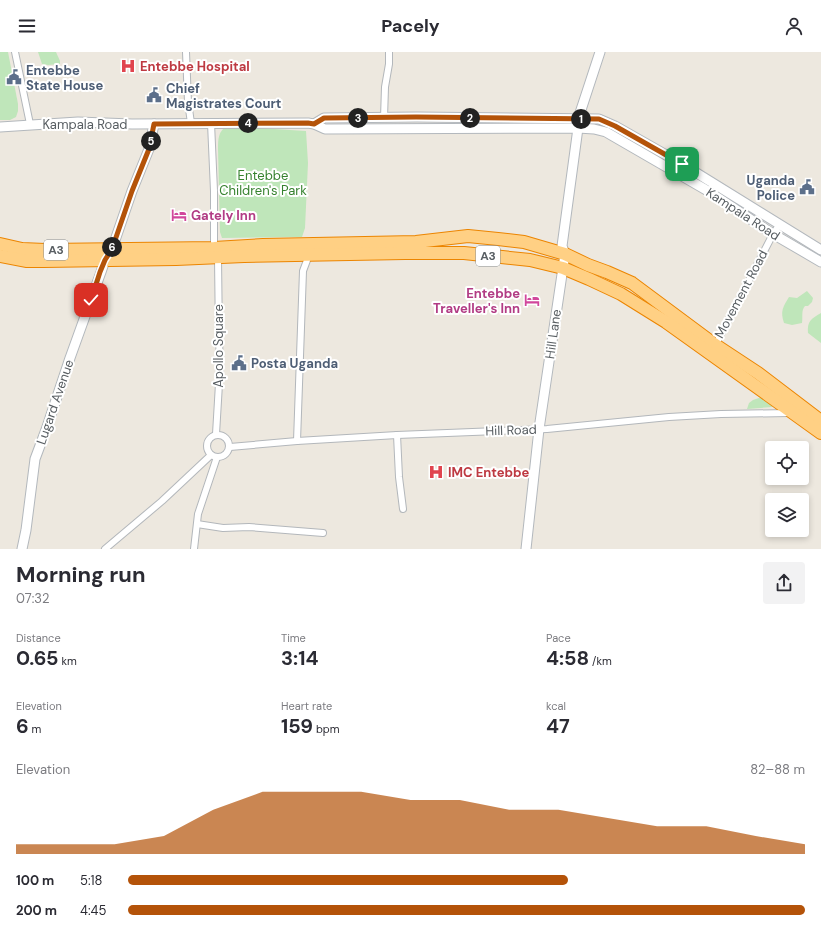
<!DOCTYPE html>
<html lang="en">
<head>
<meta charset="utf-8">
<style>
	:root { --surface:#fff; --page:#f2f2f3; --text:#2b2b33; --muted:#7c7c81; --accent:#b45309 }
	body { margin:0; font-family:"DM Sans",sans-serif; background:var(--page); color:var(--text); height:100vh; display:flex; flex-direction:column; font-size:15px; white-space:nowrap }
	* { box-sizing:border-box; margin:0 }
	p { font-size:13px; color:var(--muted) }
	.icon { flex:none; width:22px; height:22px; fill:none; stroke:currentColor; stroke-width:2; stroke-linecap:round; stroke-linejoin:round }
	.map { position:relative; height:497px; overflow:hidden }
	.drawer { display:flex; flex-direction:column; background:var(--surface); flex:1 }
	.drawer>* { flex:none }
	.fabs { position:absolute; left:765px; top:389px; display:grid; gap:8px }
	.fabs a { display:grid; place-items:center; width:44px; height:44px; border-radius:4px; background:var(--surface); box-shadow:0 2px 6px #0003; font-size:20px }
	.pin { position:absolute; display:grid; place-items:center; width:34px; height:34px; color:#fff; margin:-17px; border-radius:8px; box-shadow:0 2px 6px #0006 }
	.km { position:absolute; width:20px; height:20px; margin:-10px; border-radius:50%; background:#222; color:#fff; font-size:11px; line-height:20px; text-align:center }
	.round { display:grid; place-items:center; flex:none; width:42px; height:42px; border-radius:4px; background:var(--page) }
	.head { display:flex; align-items:center; justify-content:space-between; height:68px; padding:0 16px }
	h1 { font-size:22px; font-weight:700; line-height:30px }
	.figures { display:grid; grid-template-columns:repeat(3,1fr); gap:6px; height:68px; padding:4px 16px }
	.figures div { display:grid; align-content:center }
	.figures b { font-size:20px; font-weight:700 }
	.figures small { font-size:11px; font-weight:400 }
	.figures p { font-size:11px }
	.chart { height:112px; padding:8px 16px }
	.chart p { display:flex; justify-content:space-between }
	.chart svg { width:100%; height:72px; margin-top:4px; fill:var(--accent); opacity:.7 }
	ul { padding:0 16px; list-style:none; font-size:13px }
	li { display:grid; grid-template-columns:64px 48px 1fr; align-items:center; height:30px }
	li i { height:10px; border-radius:5px; background:var(--accent) }
	header { display:flex; justify-content:space-between; align-items:center; height:52px; padding:0 16px; background:var(--surface); font-size:18px; font-weight:700 }
	.map>svg:first-child { display:block }
</style>
</head>
<body>
<header><svg class="icon" aria-label="menu" viewBox="0 0 24 24"><path d="M4 6h16M4 12h16M4 18h16"/></svg>Pacely<svg class="icon" aria-label="person" viewBox="0 0 24 24"><circle cx="12" cy="8" r="4"/><path d="M4 21q1-7 8-7t8 7"/></svg></header>
<div class="map">
<svg width="821" height="497" viewBox="0 0 821 497">
	<rect width="100%" height="100%" fill="#ede8df"/>
	<g fill="#bfe6ba">
		<polygon points="0,0 8,0 18,52 18,59 16,65 10,68 0,68"/>
		<polygon points="38,0 56,0 60,9 60,12 48,13 42,12"/>
		<path d="M227 74 306 79 308 111 305 176 302 185 222 186 220 180 218 97C218 88 218 79 227 74Z"/>
		<path d="M807 239 813 246 812 250 808 254H805C801 258 803 265 802 271L792 273 784 271C780 259 783 255 789 245L797 246Z"/>
		<path d="M821 261V291L808 281C807 269 811 267 821 261Z"/>
		<polygon points="765,344 773,350 772,355 747,357 749,351 753,348"/>
	</g>
	<g fill="none" stroke-linecap="round" stroke-linejoin="round">
		<g stroke="#b3b7bb" stroke-width="8">
			<g id="street">
				<polyline points="15,0 30,72"/>
				<polyline points="186,0 188,50 191,71"/>
				<polyline points="384,66 385,35 389,12 389,0"/>
				<polyline points="211,71 214,139 214,196"/>
				<polyline points="714,292 717,290 773,182 780,172"/>
				<polyline points="216,382 220,315 219,287 218,206"/>
				<circle cx="218" cy="394" r="11"/>
				<polyline points="397,383 399,425 403,457"/>
				<polyline points="297,389 303,219 309,203"/>
				<polyline points="230,395 297,389 397,383 547,377 669,365 721,362 789,361"/>
				<polyline points="197,472 223,476 249,475 323,481"/>
				<polyline points="105,497 162,449 211,403"/>
				<polyline points="194,497 198,462 217,405"/>
			</g>
		</g>
		<g stroke="#b3b8bd" stroke-width="11">
			<g id="secondary">
				<polyline points="314,72 324,66 417,65 599,67 615,74 682,112 821,198"/>
				<polyline points="0,75 78,70 132,72 308,71 314,72 325,77 578,76 594,77 606,80 708,139 773,182 821,210"/>
				<polyline points="22,497 26,478 35,407 47,375 70,306 101,220 105,208 112,197 132,139 149,97 154,72"/>
				<polyline points="526,497 539,377 565,202 562,194 578,76 578,67 600,0"/>
			</g>
		</g>
		<g stroke="#ec8500" stroke-width="14">
			<g id="highway">
				<polyline points="0,192 22,197 45,198 214,196 263,193 416,190 468,184 498,187 524,190 565,202 588,213 607,220 632,231 714,292 758,321 821,369"/>
				<polyline points="0,204 27,209 44,209 176,207 244,204 405,201 464,201 530,208 563,216 589,227 621,242 666,270 821,381"/>
			</g>
		</g>
		<use href="#street" stroke="#fff" stroke-width="6"/>
		<use href="#secondary" stroke="#fff" stroke-width="9"/>
		<use href="#highway" stroke="#ffd084" stroke-width="12"/>
	</g>
	<g fill="none" stroke-linecap="round" stroke-linejoin="round">
		<g stroke="#fff" stroke-width="8">
			<polyline id="route" points="91,248 100,220 105,208 112,197 132,139 149,97 154,72 308,71 314,72 324,66 416,65 599,67 615,74 682,112"/>
		</g>
		<use href="#route" stroke="#b45309" stroke-width="5"/>
	</g>
	<defs>
		<g id="hospital-bare" transform="scale(1.2)"><path d="M-5-5h3v3.5h4V-5h3V5h-3V1.5h-4V5h-3Z" fill="#e0444e" stroke="#fff" stroke-width="2.5" paint-order="stroke"/></g>
		<g id="civic-bare" transform="scale(1.2)"><path d="M-.6-6.5H3V-4.5H.6V-3L4-1V1h2V6H-6V1h2V-1L-.6-3ZM-1.2 2.5V6h2.4V2.5Z" fill="#5c6f8a" stroke="#fff" stroke-width="2.5" paint-order="stroke"/></g>
		<g id="hotel-bare" transform="scale(1.2)"><path d="M-6-4.5h1.5V1H6V5H4.5V3h-9V5H-6ZM-4 0a1.8 1.8 0 1 1 3.6 0ZM.5 0V-2.5h3Q6-2.5 6 0Z" fill="#d1479c" stroke="#fff" stroke-width="2.5" paint-order="stroke"/></g>
	</defs>
	<g fill-rule="evenodd">
		<use href="#hospital-bare" x="128" y="14"/>
		<use href="#civic-bare" x="14" y="25"/>
		<use href="#civic-bare" x="154" y="43"/>
		<use href="#civic-bare" x="807" y="135"/>
		<use href="#hotel-bare" x="179" y="163"/>
		<use href="#hotel-bare" x="532" y="248"/>
		<use href="#civic-bare" x="239" y="311"/>
		<use href="#hospital-bare" x="436" y="420"/>
	</g>
	<g text-anchor="middle" dominant-baseline="central" stroke-width="4" stroke-linejoin="round" paint-order="stroke">
		<g fill="#fff" stroke="#8a8e91" stroke-width="1">
			<rect x="44" y="188" width="24" height="20" rx="3"/>
			<rect x="476" y="194" width="24" height="20" rx="3"/>
		</g>
		<g font-size="12" font-weight="bold" fill="#585e62">
			<text x="56" y="198">A3</text>
			<text x="488" y="204">A3</text>
		</g>
		<g font-size="13" font-weight="bold" fill="#be3a42" stroke="#fff" text-anchor="start">
			<text x="140" y="14">Entebbe Hospital</text>
			<text x="448" y="420">IMC Entebbe</text>
		</g>
		<g font-size="13" font-weight="bold" fill="#4e5e75" stroke="#fff" text-anchor="start">
			<text x="26" y="18">Entebbe<tspan x="26" dy="15">State House</tspan></text>
			<text x="166" y="36">Chief<tspan x="166" dy="15">Magistrates Court</tspan></text>
			<text x="795" y="128" text-anchor="end">Uganda<tspan x="795" dy="15">Police</tspan></text>
			<text x="251" y="311">Posta Uganda</text>
		</g>
		<g font-size="13" fill="#585e62" stroke="#fff">
			<text x="85" y="72">Kampala Road</text>
			<text transform="translate(743 162) rotate(33)">Kampala Road</text>
			<text transform="translate(741 242) rotate(-62)">Movement Road</text>
			<text transform="translate(553 282) rotate(-82)">Hill Lane</text>
			<text transform="translate(218 294) rotate(-90)">Apollo Square</text>
			<text transform="translate(55 350) rotate(-71)">Lugard Avenue</text>
			<text transform="translate(511 378) rotate(-2)">Hill Road</text>
		</g>
		<g font-size="13" fill="#36822f" stroke="#fff">
			<text x="263" y="123">Entebbe<tspan x="263" dy="15">Children's Park</tspan></text>
		</g>
		<g font-size="13" font-weight="bold" fill="#b23c85" stroke="#fff" text-anchor="start">
			<text x="191" y="163">Gately Inn</text>
			<text x="520" y="241" text-anchor="end">Entebbe<tspan x="520" dy="15">Traveller's Inn</tspan></text>
		</g>
	</g>
</svg>
<div class="fabs">
<a><svg class="icon" aria-label="locate" viewBox="0 0 24 24"><circle cx="12" cy="12" r="6"/><path d="M12 2v4M12 18v4M2 12h4M18 12h4"/></svg></a>
<a><svg class="icon" aria-label="layers" viewBox="0 0 24 24"><path d="M12 4l9 5-9 5-9-5zM3 14l9 5 9-5"/></svg></a>
</div>
<div class="pin" style="left:682px;top:112px;background:#1e9e55"><svg class="icon" aria-label="arrive" viewBox="0 0 24 24"><path d="M6 21V4h12l-3 4 3 4H6"/></svg></div>
<div class="pin" style="left:91px;top:248px;background:#d93025"><svg class="icon" aria-label="check" viewBox="0 0 24 24"><path d="M5 12l5 5 9-10"/></svg></div>
<b class="km" style="left:581px;top:67px">1</b>
<b class="km" style="left:470px;top:66px">2</b>
<b class="km" style="left:358px;top:66px">3</b>
<b class="km" style="left:248px;top:71px">4</b>
<b class="km" style="left:151px;top:89px">5</b>
<b class="km" style="left:112px;top:195px">6</b>
</div>
<section class="drawer">
<div class="head"><div><h1>Morning run</h1><p>07:32</p></div><a class="round"><svg class="icon" aria-label="share" viewBox="0 0 24 24"><path d="M12 15V3M7 8l5-5 5 5M5 13v7h14v-7"/></svg></a></div>
<div class="figures">
<div><p>Distance</p><b>0.65<small> km</small></b></div>
<div><p>Time</p><b>3:14</b></div>
<div><p>Pace</p><b>4:58<small> /km</small></b></div>
</div>
<div class="figures">
<div><p>Elevation</p><b>6<small> m</small></b></div>
<div><p>Heart rate</p><b>159<small> bpm</small></b></div>
<div><p>kcal</p><b>47</b></div>
</div>
<div class="chart"><p><span>Elevation</span>82–88 m</p>
<svg viewBox="0 0 160 44" preserveAspectRatio="none"><path d="M0 44V38L10 38L20 38L30 33L40 17L50 6L60 6L70 6L80 11L90 11L100 17L110 17L120 22L130 27L140 27L150 33L160 38V44z"/></svg>
</div>
<ul>
<li><b>100 m</b>5:18<i style="width:65%"></i></li>
<li><b>200 m</b>4:45<i style="width:100%"></i></li>
</ul>
</section>
</body>
</html>
